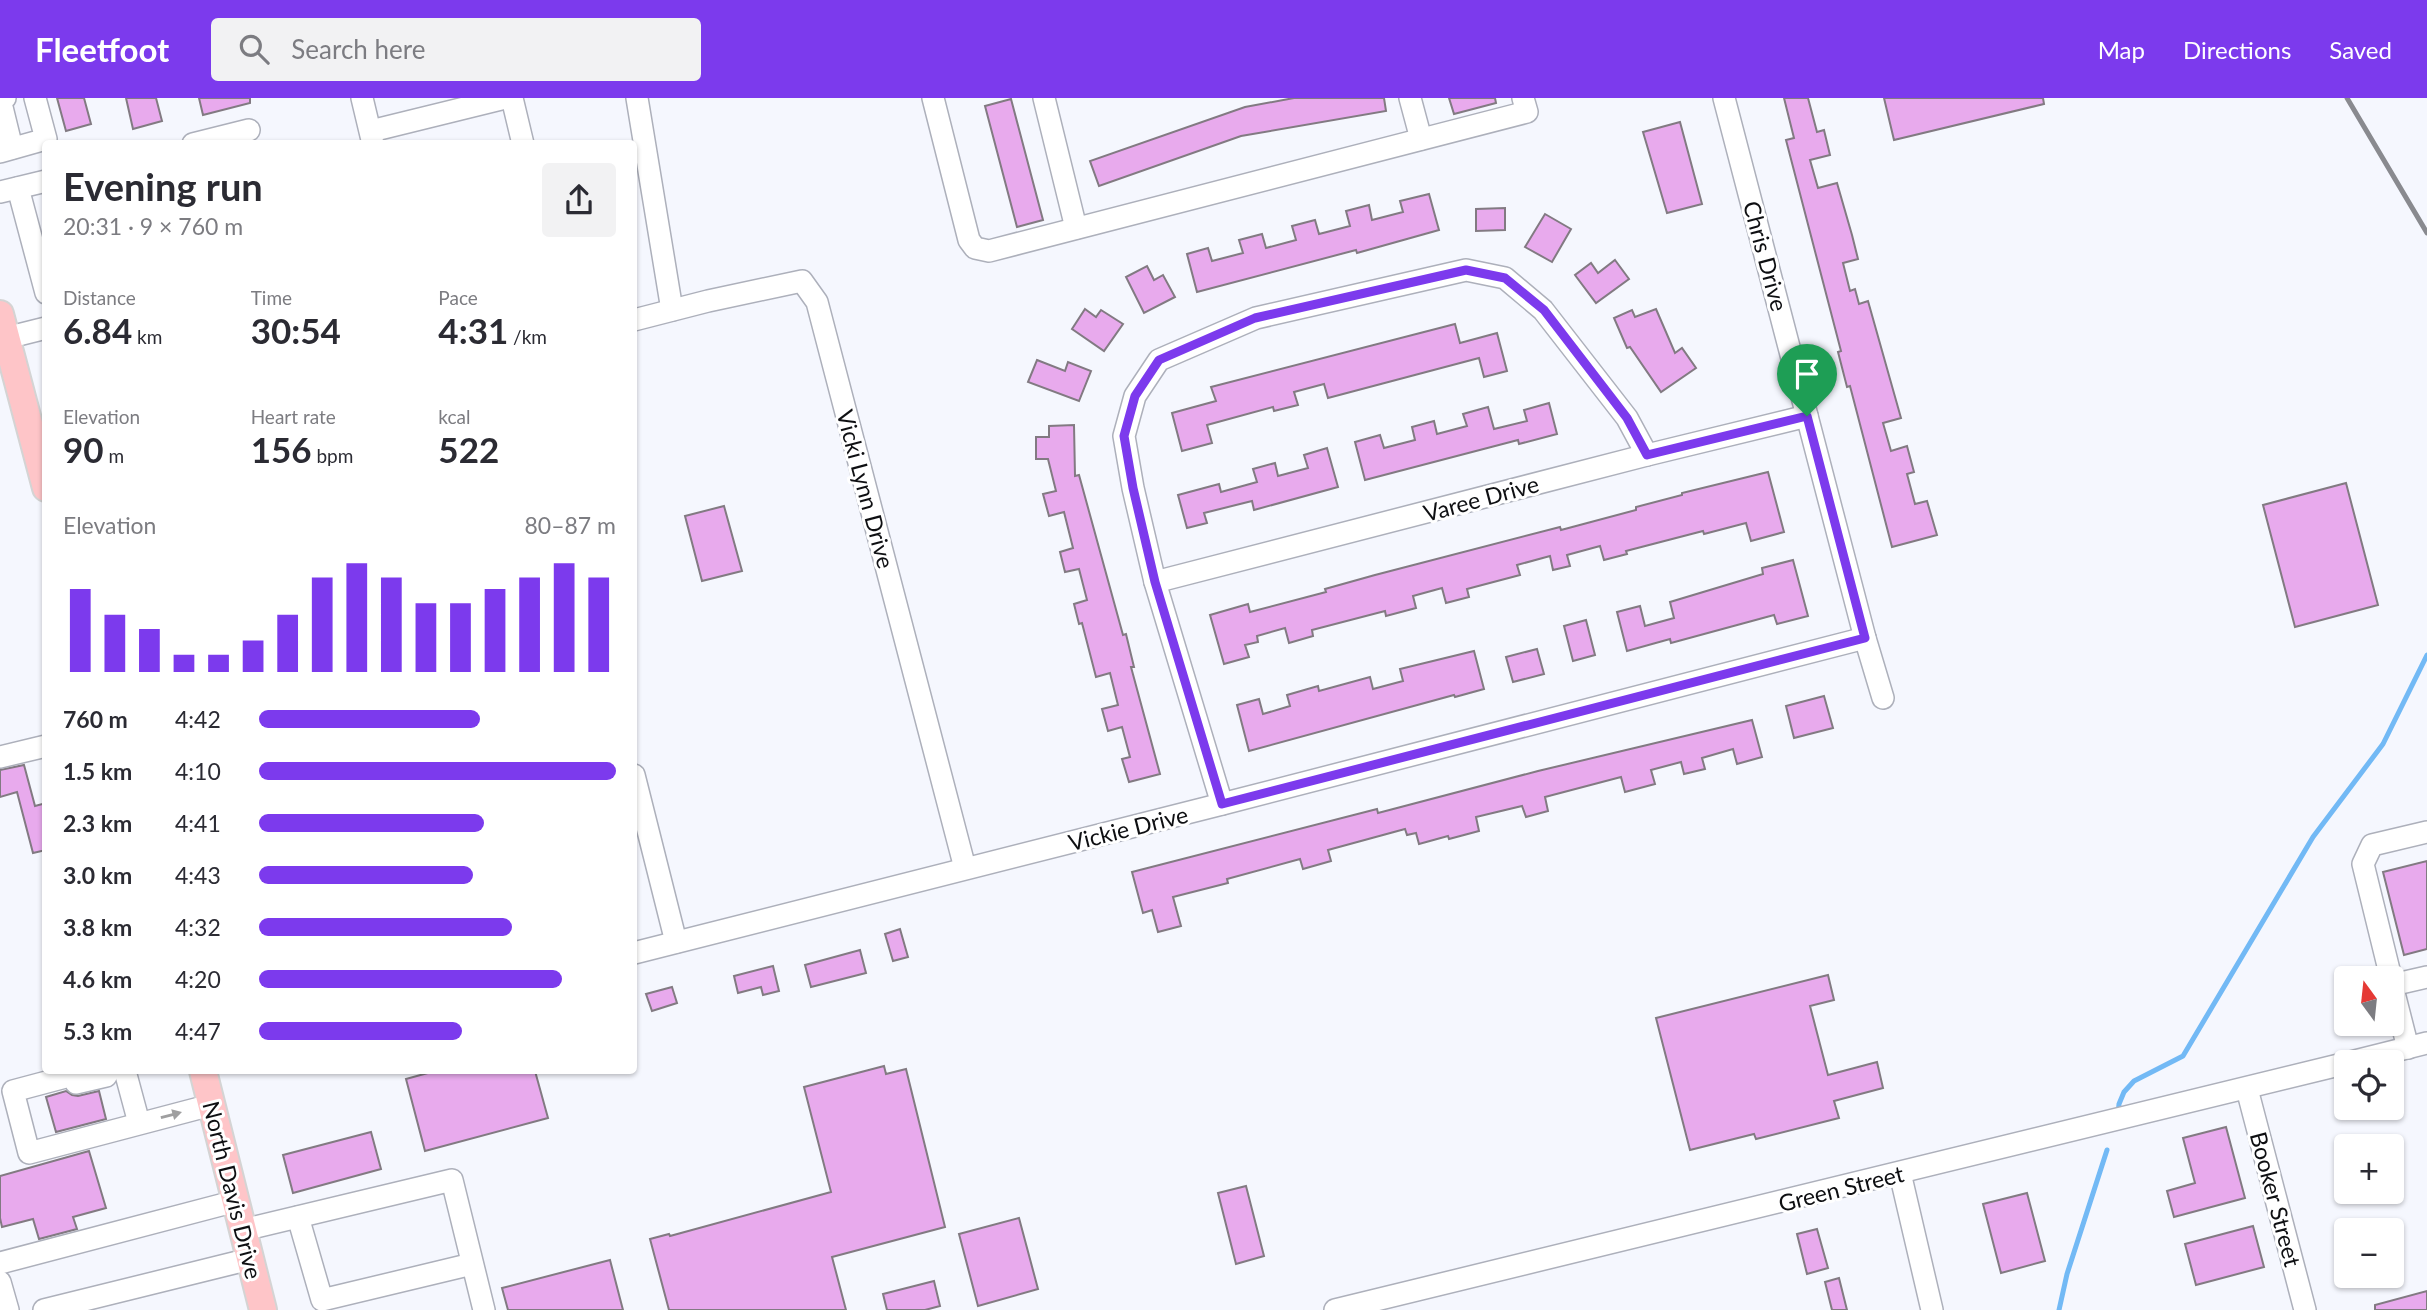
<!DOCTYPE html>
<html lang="en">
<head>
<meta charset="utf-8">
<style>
	:root { --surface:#fff; --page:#f2f2f3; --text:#2b2b33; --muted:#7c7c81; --accent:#7c3aed }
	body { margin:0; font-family:Lato,sans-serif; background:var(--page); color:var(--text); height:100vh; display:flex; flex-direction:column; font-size:26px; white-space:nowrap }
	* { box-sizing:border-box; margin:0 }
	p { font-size:23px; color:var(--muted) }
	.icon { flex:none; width:38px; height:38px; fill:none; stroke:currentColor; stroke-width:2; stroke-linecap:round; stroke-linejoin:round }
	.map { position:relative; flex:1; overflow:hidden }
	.details { position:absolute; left:42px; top:42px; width:595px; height:934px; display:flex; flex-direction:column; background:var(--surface); border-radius:7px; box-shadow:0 2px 5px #0004 }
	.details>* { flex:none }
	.needle { width:46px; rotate:345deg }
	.controls { position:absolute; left:2334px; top:868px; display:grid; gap:14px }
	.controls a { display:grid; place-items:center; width:70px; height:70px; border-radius:7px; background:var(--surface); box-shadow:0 2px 5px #0004; font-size:35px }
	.pin { position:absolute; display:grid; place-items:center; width:60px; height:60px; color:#fff; margin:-72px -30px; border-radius:50% 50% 50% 0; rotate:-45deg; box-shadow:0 0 7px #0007 }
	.pin .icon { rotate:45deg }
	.round { display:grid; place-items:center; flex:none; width:74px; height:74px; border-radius:7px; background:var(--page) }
	.overview { display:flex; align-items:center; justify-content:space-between; height:119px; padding:0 21px }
	h1 { font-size:38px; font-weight:700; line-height:52px }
	.stats { display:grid; grid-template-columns:repeat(3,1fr); gap:10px; height:119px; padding:7px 21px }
	.stats div { display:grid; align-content:center }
	.stats b { font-size:35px; font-weight:700 }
	.stats small { font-size:19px; font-weight:400 }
	.stats p { font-size:19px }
	.chart { height:196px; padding:14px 21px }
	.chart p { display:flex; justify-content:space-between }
	.chart svg { width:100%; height:126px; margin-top:7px; stroke:var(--accent); stroke-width:6 }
	ul { padding:0 21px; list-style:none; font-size:23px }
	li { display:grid; grid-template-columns:112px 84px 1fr; align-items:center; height:52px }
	li i { height:18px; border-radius:9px; background:var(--accent) }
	header { display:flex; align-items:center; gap:42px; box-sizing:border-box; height:98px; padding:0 35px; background:var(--accent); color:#fff }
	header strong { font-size:33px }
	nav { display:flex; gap:38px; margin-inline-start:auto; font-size:24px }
	.search { width:490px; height:63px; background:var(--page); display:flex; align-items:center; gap:18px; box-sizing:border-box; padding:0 24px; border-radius:7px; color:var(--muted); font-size:26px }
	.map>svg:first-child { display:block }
</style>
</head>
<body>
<header>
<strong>Fleetfoot</strong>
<div class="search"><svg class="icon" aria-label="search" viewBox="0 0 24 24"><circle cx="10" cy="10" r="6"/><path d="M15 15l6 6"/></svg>Search here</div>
<nav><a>Map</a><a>Directions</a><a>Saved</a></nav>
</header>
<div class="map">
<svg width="2427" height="1212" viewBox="0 0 2427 1212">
	<rect width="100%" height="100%" fill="#f5f7fe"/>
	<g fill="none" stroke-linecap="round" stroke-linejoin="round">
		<g stroke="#72b9f5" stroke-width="5">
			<polyline points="2118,1017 2119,1006 2124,994 2134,983 2183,958 2313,739 2383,646 2427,557"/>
			<polyline points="2059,1212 2067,1176 2107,1052"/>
		</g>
	</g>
	<g fill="#e8aaed" stroke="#827a82" stroke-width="2">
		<polygon points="57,0 84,0 91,26 66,33"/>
		<polygon points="126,0 156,0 162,23 133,31"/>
		<polygon points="199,0 250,0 250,5 203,17"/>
		<polygon points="1294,0 1384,0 1386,13 1241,38 1099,88 1090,63 1245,9"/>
		<polygon points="1449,0 1495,0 1496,5 1454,16"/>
		<polygon points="1784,0 1808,0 1817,34 1824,32 1830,57 1810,62 1818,90 1837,85 1852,137 1858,161 1843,165 1850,193 1855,191 1859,206 1868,203 1901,320 1883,325 1891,353 1907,348 1914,374 1907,376 1915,406 1927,403 1937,437 1892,449 1850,288 1847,289 1838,254 1841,253 1786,42 1794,40"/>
		<polygon points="1884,0 2043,0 2044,6 1894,42"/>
		<polygon points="1011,1 1043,122 1017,129 985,8"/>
		<polygon points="1680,24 1702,106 1667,115 1643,34"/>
		<polygon points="1429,96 1439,132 1357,155 1356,152 1197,194 1187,156 1208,150 1212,163 1243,155 1239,142 1262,136 1266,150 1296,142 1292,128 1315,122 1319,136 1350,128 1346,113 1369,107 1372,122 1403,114 1400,103"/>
		<polygon points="1505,110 1505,132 1476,133 1476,111"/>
		<polygon points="1545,116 1571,131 1552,164 1525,149"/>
		<polygon points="1615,162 1629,181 1596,205 1575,177 1591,165 1598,175"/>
		<polygon points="1147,168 1154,182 1163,177 1175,199 1144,215 1126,179"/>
		<polygon points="1085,211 1096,219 1101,212 1123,226 1104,253 1072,231"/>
		<polygon points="1656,211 1675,255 1682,250 1696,270 1661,294 1630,249 1627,250 1614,220 1632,212 1635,219"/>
		<polygon points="1455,226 1460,245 1497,235 1507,273 1484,279 1479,260 1328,300 1324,286 1294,294 1298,307 1274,313 1273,309 1207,327 1212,345 1182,353 1172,315 1216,303 1211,289"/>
		<polygon points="1037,262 1065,273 1068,264 1091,273 1079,303 1028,284"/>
		<polygon points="1549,305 1557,336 1519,346 1518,342 1365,382 1355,344 1380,337 1384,350 1415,342 1412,329 1434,323 1437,336 1467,328 1463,316 1488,309 1494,331 1527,323 1524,312"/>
		<polygon points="1074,327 1075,378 1079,377 1123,537 1126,536 1134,569 1131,569 1160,676 1129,684 1122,661 1130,659 1122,629 1108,633 1102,611 1118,607 1110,575 1096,579 1082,525 1079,526 1074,506 1087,502 1079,471 1065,474 1060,454 1073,450 1064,414 1049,418 1043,396 1056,393 1048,361 1036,361 1036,339 1049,339 1049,328"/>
		<polygon points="1327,350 1338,389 1254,412 1252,403 1204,415 1207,425 1187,430 1178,397 1219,386 1221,394 1257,384 1253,371 1275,365 1278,378 1308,370 1304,357"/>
		<polygon points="1768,374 1784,434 1751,443 1746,425 1704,436 1703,433 1626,453 1627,456 1604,462 1600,448 1567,457 1570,468 1553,472 1550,458 1517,467 1520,477 1467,491 1469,499 1446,505 1442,490 1413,498 1416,510 1386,518 1385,513 1312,532 1313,538 1289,545 1285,530 1257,538 1258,544 1245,547 1249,559 1224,566 1210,517 1248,506 1250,514 1326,494 1325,491 1375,477 1560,429 1561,432 1636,412 1636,409 1682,397 1682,395"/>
		<polygon points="2346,385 2378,507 2295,529 2263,407"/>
		<polygon points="724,408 742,473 702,483 685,418"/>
		<polygon points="1793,462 1808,518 1777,526 1774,517 1671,545 1670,541 1627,553 1617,514 1640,508 1645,528 1674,520 1670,504 1763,476 1762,470"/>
		<polygon points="1586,522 1595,557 1573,563 1564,528"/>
		<polygon points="1537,551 1544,576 1513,584 1506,559"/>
		<polygon points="1474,553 1484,591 1455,599 1454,597 1249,653 1237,607 1259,601 1263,616 1290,608 1287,597 1318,588 1319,593 1370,579 1373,591 1403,583 1400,571"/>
		<polygon points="1824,598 1833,630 1794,640 1786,608"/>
		<polygon points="1752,622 1762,659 1737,666 1733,651 1702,660 1705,671 1684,676 1681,664 1651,672 1655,686 1625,694 1621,679 1545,699 1548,713 1526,719 1522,708 1476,719 1479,733 1449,741 1448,738 1419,746 1416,735 1407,737 1405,731 1328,752 1331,763 1303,771 1300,761 1227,781 1228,785 1173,799 1181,828 1158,834 1152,812 1143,815 1132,774 1377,711 1378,715 1538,673"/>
		<polygon points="24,667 35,708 46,705 46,752 33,755 17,694 0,699 0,672"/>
		<polygon points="2427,763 2427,851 2404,857 2383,774"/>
		<polygon points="900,831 908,859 893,863 885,836"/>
		<polygon points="860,852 866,875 811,889 805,867"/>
		<polygon points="773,868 779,893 763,897 761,889 738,895 734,878"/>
		<polygon points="1828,877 1834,902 1810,908 1828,977 1877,964 1883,990 1834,1003 1839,1020 1756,1041 1754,1036 1690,1052 1656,920"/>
		<polygon points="672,889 677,905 652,913 646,896"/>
		<polygon points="884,968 886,976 906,971 945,1129 832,1159 846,1212 669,1212 650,1141 669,1136 670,1138 831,1094 804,989"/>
		<polygon points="435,973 535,973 548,1020 425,1053 406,981"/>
		<polygon points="66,993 72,997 78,998 99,993 106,1021 56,1034 46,999"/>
		<polygon points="2226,1029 2245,1100 2174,1119 2167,1093 2195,1085 2183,1040"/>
		<polygon points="371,1034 381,1071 293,1095 283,1057"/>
		<polygon points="89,1053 106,1110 73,1119 77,1131 39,1141 33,1121 2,1129 0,1120 0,1078"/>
		<polygon points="1246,1088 1264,1158 1236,1166 1218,1095"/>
		<polygon points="2027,1095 2045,1163 2001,1175 1983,1106"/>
		<polygon points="1019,1120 1038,1191 978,1208 959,1136"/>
		<polygon points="2253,1128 2264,1169 2196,1187 2185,1146"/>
		<polygon points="1817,1131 1828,1170 1807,1176 1797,1136"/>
		<polygon points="610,1162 623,1212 508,1212 502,1190"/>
		<polygon points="1839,1180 1847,1212 1832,1212 1825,1184"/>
		<polygon points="934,1183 940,1208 925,1212 887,1212 883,1196"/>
		<polygon points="2427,1193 2427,1212 2375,1212 2375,1207"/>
	</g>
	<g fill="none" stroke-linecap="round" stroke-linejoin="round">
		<g stroke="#adb0bb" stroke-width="24">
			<g id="minor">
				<polyline points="5,0 0,1 12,50"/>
				<polyline points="362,0 373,46"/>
				<polyline points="512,0 523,46"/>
				<polyline points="637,0 672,212"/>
				<polyline points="933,0 969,142 975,150 989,153 1527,14 1523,0"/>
				<polyline points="1044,0 1076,130"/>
				<polyline points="1410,0 1421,41"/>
				<polyline points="1724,0 1865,540 1883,600"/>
				<polyline points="371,33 505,0"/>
				<polyline points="193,46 249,32"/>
				<polyline points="0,54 46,41 35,0"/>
				<polyline points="18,90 46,195"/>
				<polyline points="0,94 46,83"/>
				<polyline points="634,222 708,203 802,183 817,204 965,770"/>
				<polyline points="6,240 46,230"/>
				<polyline points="1155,484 1647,357 1807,318"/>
				<polyline points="0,659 46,648"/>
				<polyline points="634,677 676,844"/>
				<polyline points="1222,706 1155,484 1133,390 1124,338 1135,298 1159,262 1256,220 1466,172 1505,180 1543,212 1627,320 1647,357"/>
				<polyline points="634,855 1222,706 1865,540"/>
				<polyline points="2391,880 2363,766 2372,747 2427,734"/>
				<polyline points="2392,887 2408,950"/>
				<polyline points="2392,887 2427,879"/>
				<polyline points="2351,964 2427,945"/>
				<polyline points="88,973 13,993 29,1055 211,1007"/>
				<polyline points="125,973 139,1025"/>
				<polyline points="76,985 106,978 109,973"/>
				<polyline points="2247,991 2305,1212"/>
				<polyline points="1900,1075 1932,1212"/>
				<polyline points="298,1119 322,1202 472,1166"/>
				<polyline points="243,1132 452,1082 484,1212"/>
				<polyline points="0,1165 236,1103"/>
				<polyline points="0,1184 8,1212"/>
				<polyline points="44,1212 250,1161"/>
				<polyline points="1335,1212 2347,965"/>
			</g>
		</g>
		<g stroke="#d4d4d4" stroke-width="30">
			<g id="major">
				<polyline points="0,216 46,390"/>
				<polyline points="203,973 263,1212"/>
			</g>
		</g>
		<use href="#minor" stroke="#fff" stroke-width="21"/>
		<use href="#major" stroke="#fec5c8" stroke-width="26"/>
		<polyline stroke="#898a8f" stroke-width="5" points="2347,0 2427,135"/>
	</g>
	<defs><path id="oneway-solid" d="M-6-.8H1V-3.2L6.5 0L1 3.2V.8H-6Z" transform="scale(1.75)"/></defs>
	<use fill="#9f9fa0" href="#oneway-solid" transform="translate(171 1017) rotate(-15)"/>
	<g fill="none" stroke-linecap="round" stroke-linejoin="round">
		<g stroke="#fff" stroke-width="14">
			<polygon id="route" points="1466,172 1505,180 1544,212 1627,320 1647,357 1807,318 1865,540 1222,706 1155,484 1133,390 1124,338 1135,298 1159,262 1255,220"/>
		</g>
		<use href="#route" stroke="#7c3aed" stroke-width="9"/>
	</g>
	<g text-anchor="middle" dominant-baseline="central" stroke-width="6" stroke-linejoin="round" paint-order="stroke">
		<g font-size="23" fill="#0e0f12" stroke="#fff">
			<text transform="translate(1766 158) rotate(75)">Chris Drive</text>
			<text transform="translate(866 391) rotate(75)">Vicki Lynn Drive</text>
			<text transform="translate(1481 400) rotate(-15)">Varee Drive</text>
			<text transform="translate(1128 730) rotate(-14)">Vickie Drive</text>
			<text transform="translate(1841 1090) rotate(-14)">Green Street</text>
			<text transform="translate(233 1092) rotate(76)">North Davis Drive</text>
			<text transform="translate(2276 1101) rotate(75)">Booker Street</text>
		</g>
	</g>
</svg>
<div class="controls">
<a><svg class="needle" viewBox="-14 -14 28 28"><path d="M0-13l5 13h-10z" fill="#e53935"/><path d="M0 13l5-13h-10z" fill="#7c7c81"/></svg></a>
<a><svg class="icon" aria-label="locate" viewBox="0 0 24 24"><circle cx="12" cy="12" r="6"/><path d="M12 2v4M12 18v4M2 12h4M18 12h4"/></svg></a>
<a>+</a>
<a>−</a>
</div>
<div class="pin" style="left:1807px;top:318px;background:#1e9e55"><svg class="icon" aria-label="arrive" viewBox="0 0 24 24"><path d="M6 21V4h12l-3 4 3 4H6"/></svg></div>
<section class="details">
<div class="overview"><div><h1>Evening run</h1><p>20:31 · 9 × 760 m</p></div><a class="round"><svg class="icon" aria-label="share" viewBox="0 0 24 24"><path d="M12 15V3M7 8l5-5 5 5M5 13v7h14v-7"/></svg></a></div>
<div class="stats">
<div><p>Distance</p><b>6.84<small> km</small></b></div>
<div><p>Time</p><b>30:54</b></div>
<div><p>Pace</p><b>4:31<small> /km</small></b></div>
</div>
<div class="stats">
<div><p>Elevation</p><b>90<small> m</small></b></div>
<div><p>Heart rate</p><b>156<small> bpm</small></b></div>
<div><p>kcal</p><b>522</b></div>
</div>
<div class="chart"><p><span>Elevation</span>80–87 m</p>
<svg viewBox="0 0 160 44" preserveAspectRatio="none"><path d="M5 44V15M15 44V24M25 44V29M35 44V38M45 44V38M55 44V33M65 44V24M75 44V11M85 44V6M95 44V11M105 44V20M115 44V20M125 44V15M135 44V11M145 44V6M155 44V11"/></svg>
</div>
<ul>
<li><b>760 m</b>4:42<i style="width:62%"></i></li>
<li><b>1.5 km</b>4:10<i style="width:100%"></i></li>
<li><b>2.3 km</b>4:41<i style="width:63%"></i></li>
<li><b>3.0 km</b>4:43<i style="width:60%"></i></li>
<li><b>3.8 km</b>4:32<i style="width:71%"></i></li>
<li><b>4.6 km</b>4:20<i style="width:85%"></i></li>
<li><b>5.3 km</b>4:47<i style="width:57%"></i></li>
</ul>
</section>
</div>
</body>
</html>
